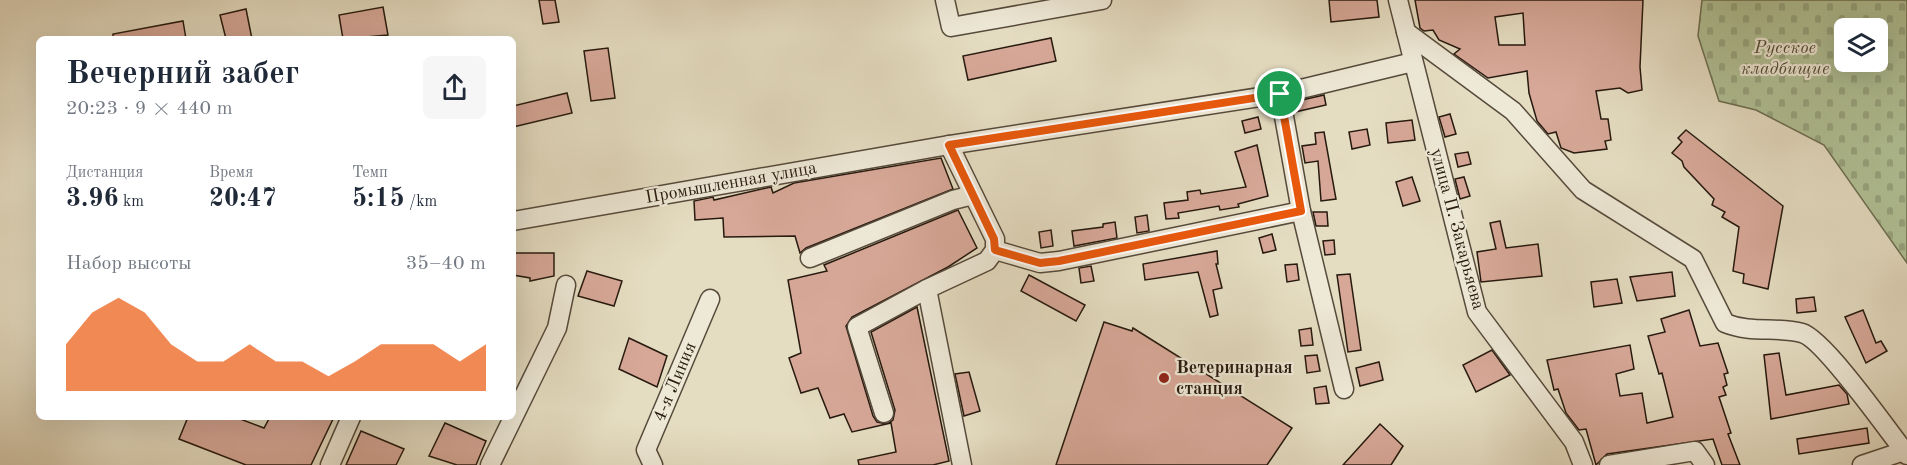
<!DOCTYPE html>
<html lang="ru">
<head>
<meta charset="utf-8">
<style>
	:root { --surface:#fff; --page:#f6f6f7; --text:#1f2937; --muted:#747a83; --accent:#ea580c }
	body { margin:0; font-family:"Old Standard TT",serif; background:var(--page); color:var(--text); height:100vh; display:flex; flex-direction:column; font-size:22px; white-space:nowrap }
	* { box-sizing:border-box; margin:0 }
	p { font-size:20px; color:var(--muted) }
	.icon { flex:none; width:33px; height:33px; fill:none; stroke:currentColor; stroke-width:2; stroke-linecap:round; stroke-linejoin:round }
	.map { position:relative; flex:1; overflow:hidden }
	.drawer { position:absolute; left:36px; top:36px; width:480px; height:384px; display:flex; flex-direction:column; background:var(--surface); border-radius:9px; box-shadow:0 6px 24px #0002 }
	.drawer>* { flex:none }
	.tools { position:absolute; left:1834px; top:18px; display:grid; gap:12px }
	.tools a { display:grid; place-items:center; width:54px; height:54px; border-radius:9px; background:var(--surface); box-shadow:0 6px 24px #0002; font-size:30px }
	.pin { position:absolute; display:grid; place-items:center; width:51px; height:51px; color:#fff; margin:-26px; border:3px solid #fff; border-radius:50%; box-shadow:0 2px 6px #0007 }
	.round { display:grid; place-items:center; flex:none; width:63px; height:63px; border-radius:9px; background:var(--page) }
	.overview { display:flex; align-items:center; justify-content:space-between; height:102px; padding:0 30px }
	h1 { font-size:33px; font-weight:800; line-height:45px }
	.stats { display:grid; grid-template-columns:repeat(3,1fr); gap:9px; height:102px; padding:6px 30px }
	.stats div { display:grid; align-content:center }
	.stats b { font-size:26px; font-weight:800 }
	.stats small { font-size:16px; font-weight:400 }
	.stats p { font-size:16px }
	.chart { height:168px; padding:12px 30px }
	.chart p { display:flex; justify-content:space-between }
	.chart svg { width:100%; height:108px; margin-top:6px; fill:var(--accent); opacity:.7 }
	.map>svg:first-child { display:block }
</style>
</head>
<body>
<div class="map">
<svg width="1907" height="465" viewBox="0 0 1907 465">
	<defs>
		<pattern id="cemetery-stones" width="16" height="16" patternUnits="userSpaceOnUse" patternTransform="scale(1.5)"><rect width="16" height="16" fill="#b1c297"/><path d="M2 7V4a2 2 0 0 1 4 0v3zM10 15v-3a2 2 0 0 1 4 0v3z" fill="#98a681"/></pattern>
	</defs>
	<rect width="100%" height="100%" fill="#e5ddc2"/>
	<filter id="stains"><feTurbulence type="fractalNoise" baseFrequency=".00333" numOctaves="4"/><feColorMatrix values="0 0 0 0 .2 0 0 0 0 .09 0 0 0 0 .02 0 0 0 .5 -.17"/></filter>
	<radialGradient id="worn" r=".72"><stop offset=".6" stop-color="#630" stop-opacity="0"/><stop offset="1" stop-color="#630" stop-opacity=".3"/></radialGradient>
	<path fill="url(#cemetery-stones)" stroke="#6c6e52" stroke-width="1.5" fill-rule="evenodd" d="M1702 0H1907V263L1824 145 1756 110 1719 101 1698 36ZM1845 28H1878V62H1845Z"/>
	<g fill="#d7a898" stroke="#26190e" stroke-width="1.5" fill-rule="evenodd">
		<polygon points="539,0 555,0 559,22 543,24"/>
		<polygon points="1329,0 1377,0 1379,17 1331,22"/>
		<path d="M1415 0H1643L1640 67 1642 90 1628 93 1620 88 1596 91 1601 119H1608L1611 140 1605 141 1607 149 1574 153 1561 148 1556 132 1548 134 1537 121 1529 93 1527 71 1488 78 1454 54 1460 49 1439 40 1433 30 1424 31 1420 28ZM1523 13 1525 45H1499L1495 17Z"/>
		<polygon points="383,7 388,35 343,39 339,15"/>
		<polygon points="246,9 252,39 226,39 220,15"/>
		<polygon points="183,21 186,39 113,39 113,34"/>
		<polygon points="1051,38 1056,61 968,80 963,56"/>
		<polygon points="608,48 615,98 591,101 584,51"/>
		<polygon points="567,93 572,113 513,127 513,106"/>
		<polygon points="1324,95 1326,105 1295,112 1293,102"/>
		<polygon points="1450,114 1456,134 1445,137 1439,117"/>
		<polygon points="1258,117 1261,129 1245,133 1242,121"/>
		<polygon points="1412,120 1415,140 1388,143 1386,123"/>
		<polygon points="1367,129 1370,145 1352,149 1349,132"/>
		<polygon points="1686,130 1783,206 1768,289 1743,283 1744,274 1733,271 1739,227 1722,217 1725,212 1712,205 1714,199 1684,167 1682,161 1672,153 1682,142 1678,138"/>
		<polygon points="1324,132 1336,199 1321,201 1318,161 1305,163 1302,146 1316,144 1315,133"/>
		<polygon points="1257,145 1268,196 1238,204 1239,207 1220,210 1219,206 1178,213 1179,218 1166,219 1164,203 1188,200 1187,192 1200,190 1201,194 1246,187 1235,152"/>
		<polygon points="1468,152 1471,164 1458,167 1455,154"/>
		<polygon points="941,158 953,189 806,248 800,253 795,236 724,237 723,218 695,220 694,201 713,197 714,200 771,187 773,193 794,183"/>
		<polygon points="1412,177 1420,201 1403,206 1396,182"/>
		<polygon points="1464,177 1470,196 1460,199 1455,179"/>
		<polygon points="958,210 977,248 948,267 852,317 846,326 873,416 877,422 887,424 893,420 895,410 871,332 917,307 949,461 933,465 859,465 858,460 896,452 891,423 852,432 844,414 830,418 818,388 801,393 789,358 801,353 788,280 827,271 824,265"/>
		<polygon points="1313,212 1327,212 1328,226 1316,226"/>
		<polygon points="1147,215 1149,231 1137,233 1135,217"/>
		<polygon points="1500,221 1506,248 1538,244 1542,276 1481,282 1477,252 1496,249 1490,223"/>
		<polygon points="1115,222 1117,238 1074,246 1072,231 1103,227 1103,224"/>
		<polygon points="1051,230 1053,246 1041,248 1039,232"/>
		<polygon points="1272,234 1276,250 1263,253 1259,238"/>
		<polygon points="1334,240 1335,254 1325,255 1323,241"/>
		<polygon points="1217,251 1218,264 1216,264 1222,288 1213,290 1218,315 1210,317 1198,272 1145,280 1143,264"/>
		<polygon points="513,253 554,253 554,276 530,281 530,278 513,275"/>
		<polygon points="1297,264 1299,280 1287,282 1285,265"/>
		<polygon points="1091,266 1094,281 1081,283 1079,268"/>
		<polygon points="587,271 622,281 614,306 578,296"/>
		<polygon points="1672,272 1675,296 1637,301 1630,277"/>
		<polygon points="1350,274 1361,350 1348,352 1337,275"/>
		<polygon points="1029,275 1085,305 1076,321 1021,291"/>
		<polygon points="1617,279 1622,303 1594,307 1591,282"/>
		<polygon points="1814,297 1816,311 1797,313 1796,299"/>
		<polygon points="1689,310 1700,346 1718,343 1728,373 1724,374 1727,385 1723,387 1726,395 1719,397 1731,433 1728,434 1740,465 1722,465 1713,439 1607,454 1596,465 1586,429 1579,430 1566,413 1558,389 1554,390 1547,360 1630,345 1634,369 1616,374 1620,396 1642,393 1647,423 1673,417 1662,373 1659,374 1648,336 1665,332 1661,319"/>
		<polygon points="1863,310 1876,343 1881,341 1887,351 1866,363 1845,317"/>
		<polygon points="1104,322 1132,331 1133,328 1292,428 1267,465 1056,465"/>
		<polygon points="1311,328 1313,345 1301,346 1299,330"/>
		<polygon points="629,338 667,356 657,387 619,369"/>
		<polygon points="1492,350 1510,375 1476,392 1463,365"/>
		<polygon points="1779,353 1786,395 1839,385 1847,394 1849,404 1771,419 1764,355"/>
		<polygon points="1317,355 1320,371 1307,373 1305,356"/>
		<polygon points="1379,362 1383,380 1360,386 1356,368"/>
		<polygon points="969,372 980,411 964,416 955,374"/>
		<polygon points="1326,386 1329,403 1316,404 1314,388"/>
		<polygon points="188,417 235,417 264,428 270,417 334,417 311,465 246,465 179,439"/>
		<polygon points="445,423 486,441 476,465 457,465 429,456"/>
		<polygon points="1380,424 1403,446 1391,465 1343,465"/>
		<polygon points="1867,428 1869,443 1799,454 1797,439"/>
		<polygon points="361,431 404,449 396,465 346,465"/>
	</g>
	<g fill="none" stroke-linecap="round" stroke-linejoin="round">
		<g stroke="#564a3b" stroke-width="21">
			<g id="minor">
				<polyline points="945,0 951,27 1102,0"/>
				<polyline points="1398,0 1477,312 1574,442 1583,465"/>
				<path d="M1406 32 1513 111 1583 190 1693 259 1725 323C1752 334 1776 326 1802 333 1824 339 1890 433 1907 455"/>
				<polyline points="1280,94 1301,211 1344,389"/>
				<polyline points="513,221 949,145 1280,94 1413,62"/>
				<polyline points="995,250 1040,263 1059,261 1301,211"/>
				<polyline points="810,258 953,200 973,195"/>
				<polyline points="927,289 962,465"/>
				<polyline points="884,413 857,327 927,289 987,261 995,250 995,239 949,145"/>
				<polyline points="330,465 351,417"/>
				<polyline points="490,465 557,328 566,285"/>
				<polyline points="653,465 646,450 710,299"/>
				<polyline points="1609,465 1695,451 1705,465"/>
				<polyline points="1862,465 1904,451"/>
			</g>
		</g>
		<use href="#minor" stroke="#eee9d7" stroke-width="18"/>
	</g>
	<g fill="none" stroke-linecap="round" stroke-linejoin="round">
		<g stroke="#fff" stroke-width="12">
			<polygon id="route" points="1280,94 1301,211 1059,261 1040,263 995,250 994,239 949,145"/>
		</g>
		<use href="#route" stroke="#ea580c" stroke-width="8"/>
	</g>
	<circle fill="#8f2418" stroke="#eee9d7" stroke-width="2" cx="1164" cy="378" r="6"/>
	<g text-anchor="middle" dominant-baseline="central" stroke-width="4.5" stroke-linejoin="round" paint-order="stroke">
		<g font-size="18" font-style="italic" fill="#504c37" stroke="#eee9d7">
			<text x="1785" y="48">Русское<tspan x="1785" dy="21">кладбищие</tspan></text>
		</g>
		<g font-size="18" fill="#26190e" stroke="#eee9d7">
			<text transform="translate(731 183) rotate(-10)">Промышленная улица</text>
			<text transform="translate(1457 229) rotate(75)">улица П. Закарьяева</text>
			<text transform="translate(675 382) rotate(-67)">4-я Линия</text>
		</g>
		<g font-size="18" font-weight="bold" fill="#26190e" stroke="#eee9d7" text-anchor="start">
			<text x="1176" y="368">Ветеринарная<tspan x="1176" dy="21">станция</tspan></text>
		</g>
	</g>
	<rect width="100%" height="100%" filter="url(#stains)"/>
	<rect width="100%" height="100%" fill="url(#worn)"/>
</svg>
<div class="tools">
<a><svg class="icon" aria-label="layers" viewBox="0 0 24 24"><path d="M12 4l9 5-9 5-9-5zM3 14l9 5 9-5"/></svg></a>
</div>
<div class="pin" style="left:1280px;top:94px;background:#1e9e55"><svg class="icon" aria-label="arrive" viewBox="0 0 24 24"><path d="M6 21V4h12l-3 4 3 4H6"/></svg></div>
<section class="drawer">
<div class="overview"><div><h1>Вечерний забег</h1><p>20:23 · 9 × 440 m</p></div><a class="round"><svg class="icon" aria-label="share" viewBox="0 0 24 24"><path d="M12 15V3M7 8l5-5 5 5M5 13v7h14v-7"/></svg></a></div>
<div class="stats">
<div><p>Дистанция</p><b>3.96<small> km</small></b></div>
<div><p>Время</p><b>20:47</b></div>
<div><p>Темп</p><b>5:15<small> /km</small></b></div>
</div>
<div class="chart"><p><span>Набор высоты</span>35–40 m</p>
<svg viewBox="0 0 160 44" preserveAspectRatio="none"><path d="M0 44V25L10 12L20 6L30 12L40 25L50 32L60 32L70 25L80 32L90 32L100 38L110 32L120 25L130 25L140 25L150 32L160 25V44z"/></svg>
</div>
</section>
</div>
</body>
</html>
